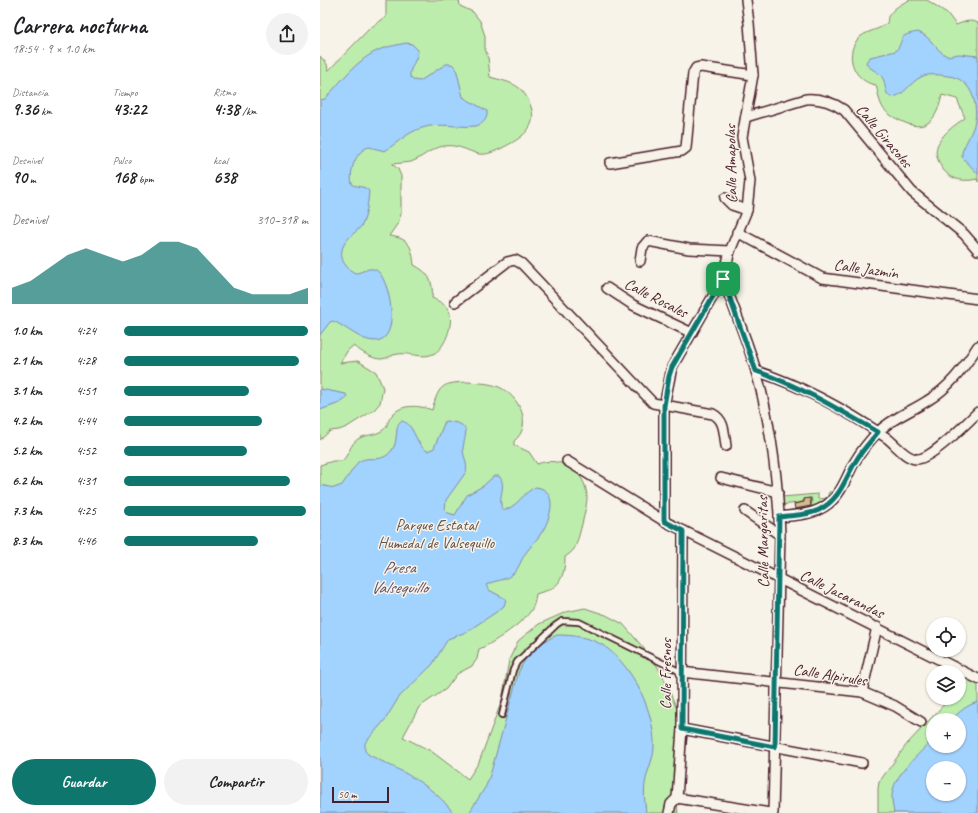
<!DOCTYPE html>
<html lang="es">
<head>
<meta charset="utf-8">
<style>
	:root { --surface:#fff; --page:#f2f2f2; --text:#202124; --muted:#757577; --accent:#0f766e }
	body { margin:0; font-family:Caveat,sans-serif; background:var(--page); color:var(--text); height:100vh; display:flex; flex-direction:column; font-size:15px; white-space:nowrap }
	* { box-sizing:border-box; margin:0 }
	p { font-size:13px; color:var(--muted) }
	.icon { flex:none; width:22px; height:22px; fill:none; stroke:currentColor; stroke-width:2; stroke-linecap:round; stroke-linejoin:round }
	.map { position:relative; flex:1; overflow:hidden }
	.drawer { display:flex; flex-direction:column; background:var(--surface); width:320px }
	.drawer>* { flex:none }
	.tools { position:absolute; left:606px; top:617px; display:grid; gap:8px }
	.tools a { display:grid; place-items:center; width:40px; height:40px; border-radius:50%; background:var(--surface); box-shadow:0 1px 3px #0004; font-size:20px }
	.scale { position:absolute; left:12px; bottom:10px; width:57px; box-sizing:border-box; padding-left:4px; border:2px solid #4a1f2b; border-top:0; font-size:11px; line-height:14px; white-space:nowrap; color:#4a1f2b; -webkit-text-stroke:3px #f7f3e8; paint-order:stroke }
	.pin { position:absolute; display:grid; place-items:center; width:34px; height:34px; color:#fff; margin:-17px; border-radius:8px; box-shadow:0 2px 6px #0006 }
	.round { display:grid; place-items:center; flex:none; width:42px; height:42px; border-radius:21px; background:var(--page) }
	.headline { display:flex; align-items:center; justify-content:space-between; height:68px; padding:0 12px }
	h1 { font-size:22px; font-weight:800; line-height:30px }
	.stats { display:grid; grid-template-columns:repeat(3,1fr); gap:6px; height:68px; padding:4px 12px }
	.stats div { display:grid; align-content:center }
	.stats b { font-size:17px; font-weight:800 }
	.stats small { font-size:11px; font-weight:400 }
	.stats p { font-size:11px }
	.chart { height:112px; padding:8px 12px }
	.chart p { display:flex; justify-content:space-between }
	.chart svg { width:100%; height:72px; margin-top:4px; fill:var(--accent); opacity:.7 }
	.action { display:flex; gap:8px; margin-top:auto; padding:8px 12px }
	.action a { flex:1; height:46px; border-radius:24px; background:var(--accent); color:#fff; font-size:16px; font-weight:800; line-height:46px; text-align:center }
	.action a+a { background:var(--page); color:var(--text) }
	ul { padding:0 12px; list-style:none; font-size:13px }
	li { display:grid; grid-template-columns:64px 48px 1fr; align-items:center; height:30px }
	li i { height:10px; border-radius:5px; background:var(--accent) }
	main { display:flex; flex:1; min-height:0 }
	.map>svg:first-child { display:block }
</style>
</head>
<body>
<main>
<section class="drawer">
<div class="headline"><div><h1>Carrera nocturna</h1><p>18:54 · 9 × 1.0 km</p></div><a class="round"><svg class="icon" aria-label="share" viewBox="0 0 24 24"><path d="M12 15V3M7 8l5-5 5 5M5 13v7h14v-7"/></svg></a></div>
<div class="stats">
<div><p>Distancia</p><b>9.36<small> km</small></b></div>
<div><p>Tiempo</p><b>43:22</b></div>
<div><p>Ritmo</p><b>4:38<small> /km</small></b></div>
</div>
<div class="stats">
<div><p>Desnivel</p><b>90<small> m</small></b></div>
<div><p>Pulso</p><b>168<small> bpm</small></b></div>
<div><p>kcal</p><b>638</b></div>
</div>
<div class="chart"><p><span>Desnivel</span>310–318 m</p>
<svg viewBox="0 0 160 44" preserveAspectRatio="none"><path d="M0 44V34L10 30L20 22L30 14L40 10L50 14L60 18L70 14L80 6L90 6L100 10L110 22L120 34L130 38L140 38L150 38L160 34V44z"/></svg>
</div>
<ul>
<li><b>1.0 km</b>4:24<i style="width:100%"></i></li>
<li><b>2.1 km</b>4:28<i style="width:95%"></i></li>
<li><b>3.1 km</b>4:51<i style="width:68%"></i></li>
<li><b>4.2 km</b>4:44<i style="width:75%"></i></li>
<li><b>5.2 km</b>4:52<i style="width:67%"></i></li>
<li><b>6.2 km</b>4:31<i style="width:90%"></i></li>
<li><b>7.3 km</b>4:25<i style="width:99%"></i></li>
<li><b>8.3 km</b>4:46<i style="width:73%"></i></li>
</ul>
<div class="action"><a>Guardar</a><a>Compartir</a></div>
</section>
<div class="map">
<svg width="658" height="813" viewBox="0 0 658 813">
	<rect width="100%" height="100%" fill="#f7f3e8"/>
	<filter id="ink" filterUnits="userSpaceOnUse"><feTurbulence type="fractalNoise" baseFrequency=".025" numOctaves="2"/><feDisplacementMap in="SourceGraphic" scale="8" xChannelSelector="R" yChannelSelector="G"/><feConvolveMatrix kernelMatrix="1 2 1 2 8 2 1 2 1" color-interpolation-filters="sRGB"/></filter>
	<g filter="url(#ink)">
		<g fill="#bdedac" stroke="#84866c" fill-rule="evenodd">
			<path d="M66 0H139L140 6 153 12 160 21 165 36V49L168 57 170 77C192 83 203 84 211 107 219 130 196 141 180 149 173 152 167 155 159 154 147 151 138 144 124 146 111 148 102 158 91 162 85 163 78 163 72 164L78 169 81 176V214L78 223 69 236C89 238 92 246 94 265 108 272 114 281 112 298 118 301 126 304 129 311 134 322 126 346 115 353 103 360 91 352 78 354 73 354 67 359 61 359 51 359 41 351 33 346L28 350 20 363 38 361 56 372 63 388 60 403 54 410 27 427 19 430 10 431 0 440V56L7 64 8 71 50 28 66 17Z"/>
			<path d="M590 0H607L627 13 636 25C644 22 650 19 658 23V182L657 179C641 183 625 178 619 162 616 156 615 150 618 144 624 132 635 125 645 118L637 99 622 95C617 119 607 134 581 121 575 118 567 114 563 108 559 102 558 92 556 85 535 82 524 57 537 40 543 31 561 30 567 23 568 22 567 19 568 17 572 9 582 3 590 0Z"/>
			<path d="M148 382C158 383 170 383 179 387 199 396 214 425 194 441V445L209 452 217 464C240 455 267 471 267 498 267 506 258 543 254 549 252 552 248 555 245 557 245 568 243 583 231 589 227 591 221 592 216 594 215 601 214 607 210 612 202 623 171 645 159 649L157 659 152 666 137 674 126 689 99 707 83 737 111 751 148 779 159 762 182 700 189 660 198 641 219 624 246 612 265 608 286 615 303 624 332 658 342 674 364 725 367 738 364 759 354 776 358 813H0V465L13 461H22C29 455 30 444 38 439 46 434 55 436 63 430 68 426 67 423 70 418 79 403 99 405 112 410 119 384 123 383 148 382Z"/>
			<polygon points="509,492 513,492 509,502 486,514 464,516 463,511 486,508 489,509 489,507 491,506 491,498 484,499 484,502 463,505 462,497 498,494 498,499 507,498"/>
			<path d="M658 674V813H558V789L559 782 587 744 630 698H639V689ZM613 720H639V746H613ZM613 768H639V794H613Z"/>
		</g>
		<g fill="#a2d2fe" stroke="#7f8aaa" fill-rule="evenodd">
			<path d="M598 32C611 36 615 50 627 56L639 54 658 56V174L642 157V152C646 142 653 131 655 121 658 101 650 78 628 76 620 75 609 73 601 77 590 82 584 97 571 97 563 93 567 84 562 77 558 71 548 69 546 62L550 57 576 51C586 37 576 36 598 32Z"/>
			<path d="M86 43 92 44 98 50C98 60 89 67 90 77L93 80 100 81 126 64H132L136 68 143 97 167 111C168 119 163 124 156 126 138 128 120 122 102 128 88 132 77 143 65 151L49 147C35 151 29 172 32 184 38 188 44 185 49 191 48 201 47 215 42 225 39 230 33 233 29 238 17 250 20 265 35 273 42 273 49 266 56 270 69 276 83 341 55 341 40 341 27 327 13 321L10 322 0 335V100L5 99C21 81 38 58 61 49 69 46 78 45 86 43Z"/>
			<polygon points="0,389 26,394 27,398 20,403 0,410"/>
			<path d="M81 421C95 422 95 447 108 451L114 448 125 421C129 421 133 422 137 423 152 427 143 439 143 450 144 458 148 464 146 472L126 500 125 510 128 513 135 515 147 495 163 486 174 476H179C188 485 176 499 183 510 196 509 204 491 216 487 239 490 231 518 222 532 217 540 210 547 205 554 201 560 199 568 194 573 186 581 174 580 166 585L169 590 186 599 184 606 175 613 146 632 128 639 112 665 79 697 65 720 45 743V751L49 755C78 769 114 785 133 813H0V485L14 488 22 485 38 462C50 454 61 465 72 450 79 441 74 425 81 421Z"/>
			<path d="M237 635C253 635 270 637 284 646 313 666 335 712 334 747 334 758 328 768 326 779 323 791 325 802 326 813H149L166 786 171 772 199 671C208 652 217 644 237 635Z"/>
			<path d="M658 702V813H574C573 808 572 802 572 797 572 775 599 755 613 739V746H639V720H631C639 712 647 705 658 702ZM613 768H639V794H613Z"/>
		</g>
		<polygon fill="#0003" points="492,497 493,503 491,505 476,508 477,503"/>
		<polygon fill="#d5bb8b" stroke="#4a1f2b" points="490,498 491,506 475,509 474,504 484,502 484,499"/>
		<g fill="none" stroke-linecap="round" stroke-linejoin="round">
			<g stroke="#4a1f2b" stroke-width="8">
				<polyline id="service" points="182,715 193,670 197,662 236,625 242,621 259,622 361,672"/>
			</g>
			<g stroke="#4a1f2b" stroke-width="12">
				<g id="minor">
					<path d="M426 117 486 99C500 98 512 102 524 110L592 192 644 234 658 250"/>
					<polyline points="290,163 362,151 366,148 373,73 376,68 381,67 433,75"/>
					<polyline points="405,198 412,205 427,210"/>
					<polyline points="417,232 502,278 658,299"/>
					<polyline points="320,261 322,248 328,241 369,249 410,251"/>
					<path d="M403 279C414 309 427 340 436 371 451 424 458 480 460 535L453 813"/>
					<polyline points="287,288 313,305 372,333"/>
					<path d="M135 302 187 262 195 260 202 264 333 403 393 414C405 420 404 434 406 446"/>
					<path d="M436 371C483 386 526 410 567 438 575 444 585 458 596 459 609 461 648 422 658 412"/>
					<polyline points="247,461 344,521 658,679"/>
					<polyline points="401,478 458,492"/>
					<polyline points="425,511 460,535"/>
					<path d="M459 517C477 515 494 515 508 504 522 493 526 478 534 463 540 453 549 441 558 432 572 418 590 412 607 401 629 388 644 368 658 346"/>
					<polyline points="344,521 344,406 352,367 403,279 410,251 427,210 430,181 422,137 433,75 429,23 426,0"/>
					<polyline points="361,672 542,692 575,706 601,722"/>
					<polyline points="542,692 557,627"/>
					<polyline points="362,729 542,763"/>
					<polyline points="357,798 450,813"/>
					<polyline points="349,813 351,804 357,798 362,729 363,531"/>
				</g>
			</g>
			<use href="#service" stroke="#f7f3e8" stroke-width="4.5"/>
			<use href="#minor" stroke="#f7f3e8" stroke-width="9"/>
		</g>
	</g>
	<g fill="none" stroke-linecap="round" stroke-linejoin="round" filter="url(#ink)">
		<g stroke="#fff" stroke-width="8">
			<path id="route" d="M403 279 436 371C480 386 518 409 558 432 551 441 543 449 537 459 525 478 521 499 499 510 487 516 472 515 459 517L455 747 362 729 363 531 344 521V406L349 376 352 367Z"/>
		</g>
		<use href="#route" stroke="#0f766e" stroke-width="5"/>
	</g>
	<g text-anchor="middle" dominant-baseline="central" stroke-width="3" stroke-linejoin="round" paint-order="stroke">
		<g font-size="16" fill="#4a1f2b" stroke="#f7f3e8">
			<text transform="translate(564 136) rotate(50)">Calle Girasoles</text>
			<text transform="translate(411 164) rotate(-91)">Calle Amapolas</text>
			<text transform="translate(546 269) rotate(8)">Calle Jazmín</text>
			<text transform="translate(336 298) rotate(27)">Calle Rosales</text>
			<text transform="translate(443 542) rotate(-91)">Calle Margaritas</text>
			<text transform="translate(522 594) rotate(26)">Calle Jacarandas</text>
			<text transform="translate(346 674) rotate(-90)">Calle Fresnos</text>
			<text transform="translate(510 675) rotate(9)">Calle Alpirules</text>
		</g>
		<g font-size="16" fill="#67524b" stroke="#f7f3e8">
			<text x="116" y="525">Parque Estatal<tspan x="116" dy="18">Humedal de Valsequillo</tspan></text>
		</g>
		<g font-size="17" font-style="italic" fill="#604c60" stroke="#f7f3e8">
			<text x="79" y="567">Presa<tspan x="79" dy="20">Valsequillo</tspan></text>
		</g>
	</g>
</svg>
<div class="tools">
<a><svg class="icon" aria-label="locate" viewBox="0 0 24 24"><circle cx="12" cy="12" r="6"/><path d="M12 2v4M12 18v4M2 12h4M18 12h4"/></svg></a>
<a><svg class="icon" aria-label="layers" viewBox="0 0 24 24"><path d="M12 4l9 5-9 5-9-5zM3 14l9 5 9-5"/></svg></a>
<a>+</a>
<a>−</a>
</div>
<div class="scale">50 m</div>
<div class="pin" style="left:403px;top:279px;background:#1e9e55"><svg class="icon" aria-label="arrive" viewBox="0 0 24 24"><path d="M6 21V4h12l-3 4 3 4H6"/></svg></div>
</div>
</main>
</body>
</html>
